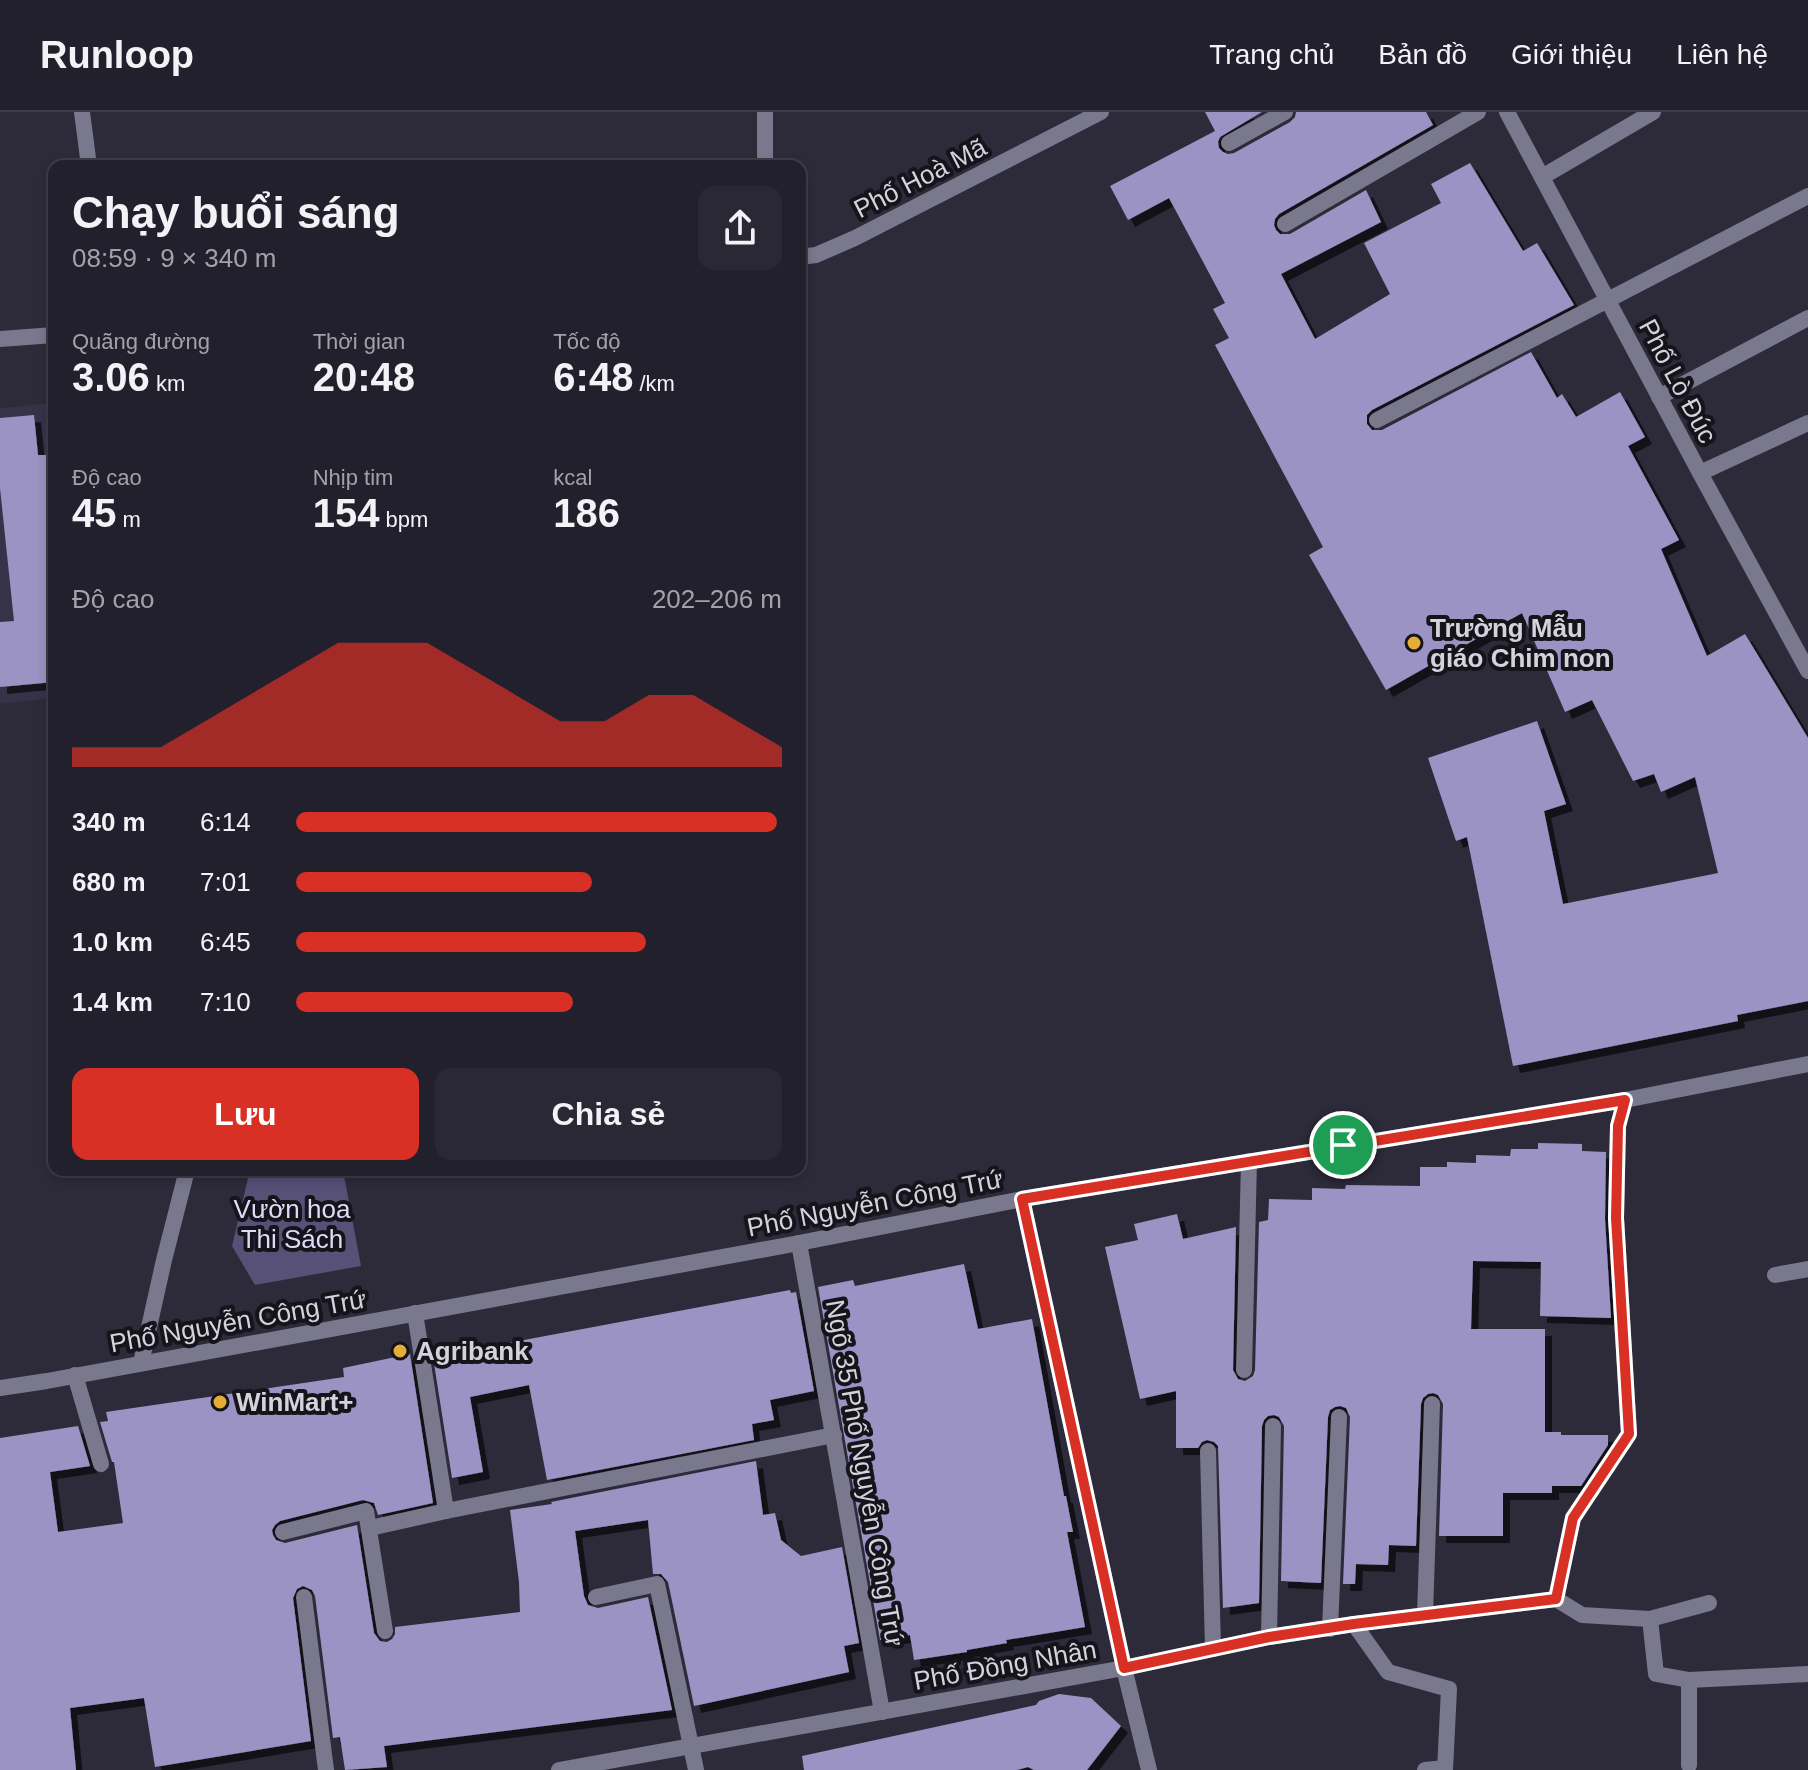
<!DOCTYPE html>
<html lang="vi">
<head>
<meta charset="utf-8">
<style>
	:root { --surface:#22202c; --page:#2a2834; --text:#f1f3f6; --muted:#a2a3a9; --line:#3f3e48; --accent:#d93025 }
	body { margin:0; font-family:Arial,sans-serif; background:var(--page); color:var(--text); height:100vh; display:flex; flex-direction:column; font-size:30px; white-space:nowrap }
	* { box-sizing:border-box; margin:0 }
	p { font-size:26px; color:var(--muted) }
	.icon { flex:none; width:44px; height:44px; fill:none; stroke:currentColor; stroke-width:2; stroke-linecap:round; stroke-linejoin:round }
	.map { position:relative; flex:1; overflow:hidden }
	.drawer { position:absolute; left:48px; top:48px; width:758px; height:1016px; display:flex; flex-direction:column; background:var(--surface); border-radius:16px; box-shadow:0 4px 12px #0003,0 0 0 2px var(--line) }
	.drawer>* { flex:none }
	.pin { position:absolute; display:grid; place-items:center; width:68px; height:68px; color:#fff; margin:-34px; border:4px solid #fff; border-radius:50%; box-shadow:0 2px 8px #0007 }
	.round { display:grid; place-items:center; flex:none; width:84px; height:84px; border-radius:16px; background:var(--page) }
	.summary { display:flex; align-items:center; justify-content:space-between; height:136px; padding:0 24px }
	h1 { font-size:44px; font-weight:700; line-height:60px }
	.stats { display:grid; grid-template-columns:repeat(3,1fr); gap:12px; height:136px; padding:8px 24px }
	.stats div { display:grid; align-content:center }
	.stats b { font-size:40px; font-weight:700 }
	.stats small { font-size:22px; font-weight:400 }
	.stats p { font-size:22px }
	.chart { height:224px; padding:16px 24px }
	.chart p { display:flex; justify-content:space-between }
	.chart svg { width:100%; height:144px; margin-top:8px; fill:var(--accent); opacity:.7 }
	.primary-button { display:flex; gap:16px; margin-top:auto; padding:16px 24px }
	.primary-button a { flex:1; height:92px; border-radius:16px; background:var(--accent); color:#fff; font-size:32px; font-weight:700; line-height:92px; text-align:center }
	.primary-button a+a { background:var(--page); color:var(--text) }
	ul { padding:0 24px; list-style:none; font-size:26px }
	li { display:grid; grid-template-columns:128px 96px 1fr; align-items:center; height:60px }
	li i { height:20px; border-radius:10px; background:var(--accent) }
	header { display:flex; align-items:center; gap:48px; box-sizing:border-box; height:112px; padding:0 40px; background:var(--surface); border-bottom:2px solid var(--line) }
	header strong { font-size:38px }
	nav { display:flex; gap:44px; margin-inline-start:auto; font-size:28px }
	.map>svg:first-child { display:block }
</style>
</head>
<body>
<header>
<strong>Runloop</strong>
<nav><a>Trang chủ</a><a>Bản đồ</a><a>Giới thiệu</a><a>Liên hệ</a></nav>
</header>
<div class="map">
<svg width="1808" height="1658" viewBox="0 0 1808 1658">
	<defs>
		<filter id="shadow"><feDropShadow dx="7" dy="7" stdDeviation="0" flood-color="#0009"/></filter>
	</defs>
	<rect width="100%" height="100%" fill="#2d2a3a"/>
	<polygon fill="#363349" points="54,291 54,586 0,592 0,296"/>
	<polygon fill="#575077" points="250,1058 343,1058 361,1154 255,1173 232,1134"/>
	<g fill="#9a93c3" filter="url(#shadow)">
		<polygon points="1205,0 1262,0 1220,25 1218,30 1219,36 1223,40 1228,42 1234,41 1290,10 1295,5 1296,0 1426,0 1433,13 1279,102 1275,107 1274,113 1276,118 1280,122 1290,122 1366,78 1381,110 1281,162 1315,227 1390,182 1364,131 1441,91 1431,72 1470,51 1523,139 1537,131 1574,193 1372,298 1367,303 1367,312 1372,318 1382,318 1531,240 1557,286 1562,282 1576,305 1620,280 1645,325 1628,334 1679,428 1661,437 1707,544 1745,522 1808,626 1808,889 1737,903 1738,909 1513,954 1467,725 1456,729 1428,646 1537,609 1566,692 1544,699 1563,792 1718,761 1695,665 1661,680 1654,662 1633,669 1592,588 1565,600 1522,501 1386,578 1309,443 1323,435 1215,233 1229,226 1213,197 1225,191 1169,86 1128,108 1110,74 1215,19"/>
		<polygon points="34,303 38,343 46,343 50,370 54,369 54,570 0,575 0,510 14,509 0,376 0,306"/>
		<polygon points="1538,1031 1582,1032 1582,1039 1606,1040 1605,1107 1611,1206 1540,1204 1541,1150 1473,1149 1471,1217 1545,1217 1545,1320 1561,1320 1561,1323 1608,1323 1608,1333 1581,1374 1552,1374 1552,1381 1503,1381 1503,1424 1439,1424 1443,1292 1438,1283 1433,1281 1428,1282 1423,1286 1421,1292 1416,1434 1389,1433 1388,1453 1356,1452 1355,1472 1343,1472 1350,1305 1346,1296 1340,1294 1335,1295 1330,1298 1328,1305 1321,1471 1281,1469 1284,1314 1279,1305 1274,1303 1268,1304 1264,1308 1262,1314 1259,1491 1223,1496 1218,1334 1214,1330 1207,1328 1202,1330 1198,1336 1176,1336 1176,1279 1140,1287 1105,1135 1138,1128 1134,1112 1177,1102 1183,1127 1236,1115 1233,1258 1238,1267 1245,1269 1253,1264 1255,1258 1259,1110 1268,1108 1269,1087 1312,1088 1312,1076 1345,1077 1346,1073 1420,1074 1420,1055 1447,1055 1447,1050 1476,1051 1476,1043 1510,1044 1511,1037 1538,1037"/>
		<polygon points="964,1152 978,1217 1032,1207 1064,1384 1066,1384 1070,1405 1073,1420 1067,1420 1085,1515 1006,1528 1007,1531 967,1538 967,1540 914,1548 910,1523 880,1528 818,1175 853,1168 855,1174"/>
		<polygon points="790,1178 791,1181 796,1180 814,1279 770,1288 774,1308 752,1312 754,1328 547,1368 529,1273 470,1285 483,1360 452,1366 433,1245"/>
		<polygon points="410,1242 433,1391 378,1403 374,1391 363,1388 280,1409 275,1413 272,1418 273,1423 276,1428 285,1431 357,1413 374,1521 380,1529 387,1530 392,1527 395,1522 395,1515 520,1500 519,1470 510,1398 552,1392 551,1390 756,1349 763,1403 775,1401 781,1428 801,1444 842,1435 859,1531 844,1534 849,1560 694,1594 668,1470 661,1462 653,1462 648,1408 575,1419 584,1484 588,1493 598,1496 648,1485 672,1598 384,1634 387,1655 345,1658 340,1625 333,1626 315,1484 312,1478 303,1474 297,1477 293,1486 311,1629 155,1655 144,1586 70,1596 76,1658 0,1658 0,1326 78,1314 90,1354 50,1360 58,1420 123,1411 114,1350 112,1350 100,1310 108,1309 106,1300 344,1265 343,1256"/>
		<polygon points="1059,1582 1091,1586 1121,1614 1087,1658 1034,1658 1028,1655 1017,1658 804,1658 802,1644 1036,1593 1039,1589"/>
	</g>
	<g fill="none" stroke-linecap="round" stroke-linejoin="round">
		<g stroke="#7a788c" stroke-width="16">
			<polyline points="1229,31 1285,0"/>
			<polyline points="1542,65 1653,0"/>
			<polyline points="1285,112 1478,0"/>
			<polyline points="1659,285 1808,206"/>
			<polyline points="1377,308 1808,84"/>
			<polyline points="1700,361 1808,311"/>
			<polyline points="1625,988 1618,1014 1616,1106 1629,1322 1573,1406 1556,1487 1582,1503 1650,1507 1656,1562 1689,1568 1808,1562"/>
			<polyline points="799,1131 882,1600"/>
			<polyline points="1775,1163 1808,1157"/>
			<polyline points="415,1201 446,1399"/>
			<polyline points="1244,1258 1249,1049"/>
			<polyline points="75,1263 101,1352"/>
			<polyline points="1208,1339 1213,1537"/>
			<polyline points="370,1416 446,1399 834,1323"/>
			<polyline points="283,1420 366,1399 385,1519"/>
			<polyline points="304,1485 326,1658"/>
			<polyline points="596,1485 657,1472 696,1658"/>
			<polyline points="1425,1503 1432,1292"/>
			<polyline points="1650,1507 1709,1491"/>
			<polyline points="1354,1512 1388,1560 1449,1577 1445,1658"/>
			<polyline points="1330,1517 1339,1305"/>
			<polyline points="1269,1525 1273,1314"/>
			<polyline points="1689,1568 1689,1653"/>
			<polyline points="1425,1658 1445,1656"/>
		</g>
		<g stroke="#7a788c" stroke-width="16">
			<polyline points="82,0 89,54"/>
			<polyline points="765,54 765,0"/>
			<polyline points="800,145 816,143 855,126 1101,0"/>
			<polyline points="0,227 54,223"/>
			<polyline points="1022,1087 1124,1556 1149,1658"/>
			<polyline points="141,1251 164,1148 187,1058"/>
			<polyline points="559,1658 1124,1556 1269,1525 1354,1512 1556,1487"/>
		</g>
		<g stroke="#7a788c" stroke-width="16">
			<polyline points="1507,0 1700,361 1808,559"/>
			<polyline points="0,1276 47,1269 799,1131 1022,1087 1625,988 1808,952"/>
		</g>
	</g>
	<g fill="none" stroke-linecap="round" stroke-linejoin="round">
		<g stroke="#fff" stroke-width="16">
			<polygon id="route" points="1625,988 1618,1014 1616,1106 1629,1322 1573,1406 1556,1487 1354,1512 1269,1525 1124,1556 1022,1087"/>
		</g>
		<use href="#route" stroke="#d93025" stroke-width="10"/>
	</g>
	<g fill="#e6ad36" stroke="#15141b" stroke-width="3">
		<circle cx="1414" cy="531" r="8"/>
		<circle cx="400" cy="1239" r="8"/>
		<circle cx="220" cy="1290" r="8"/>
	</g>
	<g text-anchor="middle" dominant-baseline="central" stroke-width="8" stroke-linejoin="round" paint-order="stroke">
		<g font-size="26" fill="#d4d3dd" stroke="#15141b">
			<text transform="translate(920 66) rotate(-27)">Phố Hoà Mã</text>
			<text transform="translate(1678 269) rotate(62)">Phố Lò Đúc</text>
			<text transform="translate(875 1091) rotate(-11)">Phố Nguyễn Công Trứ</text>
			<text transform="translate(238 1209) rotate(-10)">Phố Nguyễn Công Trứ</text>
			<text transform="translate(865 1361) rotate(80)">Ngõ 35 Phố Nguyễn Công Trứ</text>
			<text transform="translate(1005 1553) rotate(-10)">Phố Đồng Nhân</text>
		</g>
		<g font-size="26" font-weight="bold" fill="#d4d3dd" stroke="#15141b" text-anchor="start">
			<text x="1430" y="516">Trường Mẫu<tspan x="1430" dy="30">giáo Chim non</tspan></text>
			<text x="416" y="1239">Agribank</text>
			<text x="236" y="1290">WinMart+</text>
		</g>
		<g font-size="26" fill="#dedaf7" stroke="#15141b">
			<text x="292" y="1097">Vườn hoa<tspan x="292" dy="30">Thi Sách</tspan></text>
		</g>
	</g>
</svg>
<div class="pin" style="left:1343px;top:1033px;background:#1e9e55"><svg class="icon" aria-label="arrive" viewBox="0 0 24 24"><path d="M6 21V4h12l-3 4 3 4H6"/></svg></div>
<section class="drawer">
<div class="summary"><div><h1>Chạy buổi sáng</h1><p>08:59 · 9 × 340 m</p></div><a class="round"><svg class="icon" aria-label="share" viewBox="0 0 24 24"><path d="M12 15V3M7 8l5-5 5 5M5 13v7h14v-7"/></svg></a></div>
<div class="stats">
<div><p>Quãng đường</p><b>3.06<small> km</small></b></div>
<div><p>Thời gian</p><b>20:48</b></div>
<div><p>Tốc độ</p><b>6:48<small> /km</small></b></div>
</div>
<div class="stats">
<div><p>Độ cao</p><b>45<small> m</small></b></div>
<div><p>Nhịp tim</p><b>154<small> bpm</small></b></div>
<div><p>kcal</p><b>186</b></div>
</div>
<div class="chart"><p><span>Độ cao</span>202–206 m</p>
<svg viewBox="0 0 160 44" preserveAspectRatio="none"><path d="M0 44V38L10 38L20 38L30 30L40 22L50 14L60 6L70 6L80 6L90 14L100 22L110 30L120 30L130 22L140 22L150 30L160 38V44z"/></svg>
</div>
<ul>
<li><b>340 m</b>6:14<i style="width:99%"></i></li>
<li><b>680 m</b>7:01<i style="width:61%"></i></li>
<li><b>1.0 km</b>6:45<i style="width:72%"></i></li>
<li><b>1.4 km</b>7:10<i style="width:57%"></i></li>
</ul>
<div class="primary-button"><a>Lưu</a><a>Chia sẻ</a></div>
</section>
</div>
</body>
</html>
